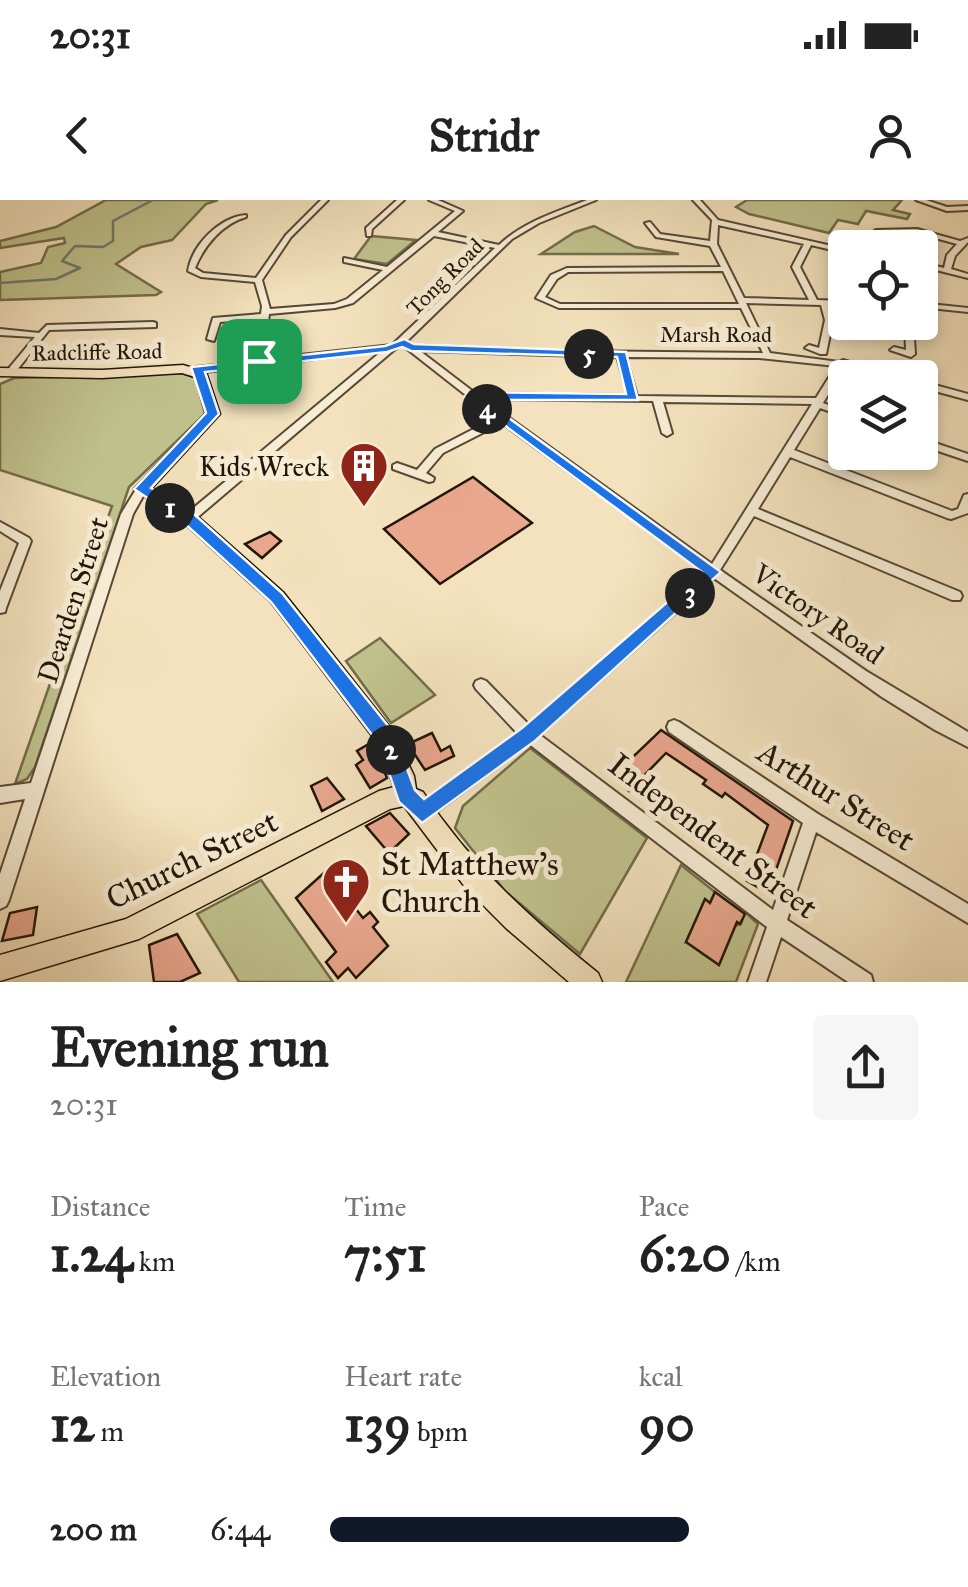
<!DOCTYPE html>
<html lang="en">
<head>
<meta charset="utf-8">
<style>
	:root { --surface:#fff; --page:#f6f6f6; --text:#222; --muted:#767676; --accent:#111827 }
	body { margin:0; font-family:"IM FELL Great Primer",serif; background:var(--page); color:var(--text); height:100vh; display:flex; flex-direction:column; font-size:38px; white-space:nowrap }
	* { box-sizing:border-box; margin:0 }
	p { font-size:32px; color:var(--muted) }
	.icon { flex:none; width:55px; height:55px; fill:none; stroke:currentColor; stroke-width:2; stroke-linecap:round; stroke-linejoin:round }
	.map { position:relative; height:782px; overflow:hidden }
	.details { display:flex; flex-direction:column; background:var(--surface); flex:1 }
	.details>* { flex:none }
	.tools { position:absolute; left:828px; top:30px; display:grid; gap:20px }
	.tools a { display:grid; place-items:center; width:110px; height:110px; border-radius:10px; background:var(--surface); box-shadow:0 5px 15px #0003; font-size:50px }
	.pin { position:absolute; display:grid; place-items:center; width:85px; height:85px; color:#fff; margin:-42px; border-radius:20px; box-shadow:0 5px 15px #0006 }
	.km { position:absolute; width:50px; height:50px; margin:-25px; border-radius:50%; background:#222; color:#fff; font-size:28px; line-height:50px; text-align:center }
	.round { display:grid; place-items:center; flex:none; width:105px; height:105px; border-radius:10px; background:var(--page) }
	.summary { display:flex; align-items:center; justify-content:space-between; height:170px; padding:0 50px }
	h1 { font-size:55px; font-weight:700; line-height:75px }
	.figures { display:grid; grid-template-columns:repeat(3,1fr); gap:15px; height:170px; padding:10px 50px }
	.figures div { display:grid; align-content:center }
	.figures b { font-size:50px; font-weight:700 }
	.figures small { font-size:28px; font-weight:400 }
	.figures p { font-size:28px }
	ul { padding:0 50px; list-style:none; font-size:32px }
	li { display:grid; grid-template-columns:160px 120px 1fr; align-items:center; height:75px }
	li i { height:25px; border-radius:12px; background:var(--accent) }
	.status { display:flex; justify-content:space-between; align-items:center; height:70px; padding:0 50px; background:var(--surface); direction:ltr }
	.status svg { height:28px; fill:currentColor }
	header { display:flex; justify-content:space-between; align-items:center; height:130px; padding:0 50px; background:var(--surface); font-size:45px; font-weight:700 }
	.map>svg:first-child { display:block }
</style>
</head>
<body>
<div class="status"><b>20:31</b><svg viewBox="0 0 49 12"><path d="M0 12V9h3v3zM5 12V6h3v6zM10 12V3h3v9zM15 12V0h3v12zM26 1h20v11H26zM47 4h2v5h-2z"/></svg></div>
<header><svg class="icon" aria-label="back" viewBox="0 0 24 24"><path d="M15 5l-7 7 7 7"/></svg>Stridr<svg class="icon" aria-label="person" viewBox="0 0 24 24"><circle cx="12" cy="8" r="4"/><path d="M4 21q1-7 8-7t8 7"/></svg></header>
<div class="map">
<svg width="968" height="782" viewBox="0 0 968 782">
	<rect width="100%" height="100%" fill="#f3e2bd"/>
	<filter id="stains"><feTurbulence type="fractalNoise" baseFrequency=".002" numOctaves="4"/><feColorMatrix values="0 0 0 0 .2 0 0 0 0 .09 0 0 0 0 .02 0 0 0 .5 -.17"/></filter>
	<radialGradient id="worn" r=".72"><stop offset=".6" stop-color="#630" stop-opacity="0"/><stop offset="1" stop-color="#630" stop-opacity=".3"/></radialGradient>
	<g fill="#c0c28d" stroke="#726c4a" stroke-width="2.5">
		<polygon points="106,0 218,0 206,4 172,40 141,47 116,64 161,92 156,95 0,100 0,72 41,63 48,47 65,43 64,38 0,48 0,41 56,27"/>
		<polygon points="747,0 902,0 893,10 910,14 907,19 866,11 858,24 838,20 829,33 749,14 736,7"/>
		<polygon points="594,26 635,47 679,54 541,54 575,32"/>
		<polygon points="371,36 416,40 387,64 354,59"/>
		<polygon points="182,173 196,178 205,214 129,287 35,567 27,579 15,584 112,306 0,270 0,184 14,178"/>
		<polygon points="380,438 435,495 391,523 346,461"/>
		<polygon points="530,548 647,638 580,754 505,691 455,628 463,606"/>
		<polygon points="681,665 715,692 710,703 705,700 686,742 741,724 745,712 758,724 736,782 626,782"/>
		<polygon points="261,680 333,782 239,782 197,714"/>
	</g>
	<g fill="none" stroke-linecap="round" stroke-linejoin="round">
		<polyline stroke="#6c7a6b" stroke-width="2.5" points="0,83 56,79 80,68 62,61 75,46 103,47 113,41 113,21 153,0"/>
	</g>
	<g fill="#e9a78e" stroke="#231508" stroke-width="2.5">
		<polygon points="473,277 532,323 440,384 384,329"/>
		<polygon points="270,332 281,341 262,358 245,344"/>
		<polygon points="661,530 793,621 768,693 747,681 768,625 725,593 722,597 703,584 706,580 666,553 629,591 613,576"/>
		<polygon points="432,533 441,551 450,546 454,556 425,570 408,544"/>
		<polygon points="372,542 387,578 370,588 356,565 363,560 357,551"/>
		<polygon points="327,578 344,599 322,611 311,586"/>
		<polygon points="390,613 409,634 389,653 366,626"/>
		<polygon points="326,671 363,718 370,712 378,722 373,727 388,746 356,778 348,768 338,778 326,762 336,752 296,698"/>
		<polygon points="715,692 745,714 740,724 737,722 719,765 686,742 705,699 710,703"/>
		<polygon points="37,707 33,735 2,741 10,713"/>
		<polygon points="177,734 200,773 180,782 154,782 149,745"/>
	</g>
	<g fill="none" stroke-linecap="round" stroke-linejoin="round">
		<g stroke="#574835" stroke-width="4">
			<g id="minor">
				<path d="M321 0H328L291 37 262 80 270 109 334 104 347 99 383 70 344 62V58L387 67 455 11 429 0H438L463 11 438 32 499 45C523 22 556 12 587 0H596L539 23 512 39 407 141 413 145 566 151 763 153 741 108H559L536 98 551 75 567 68 721 67 710 46 656 37 645 23 650 22 660 34 710 41 712 20 693 0H700L718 20 845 49V53L811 45 800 67 817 100 845 101V105H829L833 120 826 154H820L805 148 809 145 819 148 825 120 821 105 746 103 770 153 839 162 843 160 903 178H886L844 168 823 203 845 211V217L820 208 794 250 952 311 958 309 964 295 968 294V313L951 319 947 318 790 257 758 309 960 392 962 396 960 400H952L754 316 720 370 866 471 968 532V547L935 530 882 497 714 378 540 535 773 710 803 623 669 532 667 527 669 522 674 520 679 522 818 614 968 704V723L816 632 787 720 871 775 873 782H848L781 737 766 782H748L767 727 529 544 428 618 422 620 416 618 414 612 416 606 518 534 476 489 474 485 476 481 481 479 486 481 529 525 705 372 502 223 443 253 426 273 434 278 433 281 429 282 393 269V265L397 263 417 270 435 249 495 218 402 145 394 150 193 321H185L183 318 185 315 382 151 196 173 191 170 196 167 255 161 260 119 220 122 214 141 207 139 213 118 261 114 262 106 255 82 201 77 188 71C192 45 220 17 246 15V17C222 24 204 46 195 68L203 73 256 78 286 35ZM718 25 804 44 792 67 809 100 744 98 717 44ZM434 36 495 48 392 145 264 159 269 114 335 108 353 103ZM723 71 739 104H560L545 97 557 79 568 72ZM420 151 617 157 628 195 475 193ZM626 157 759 158 836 166 816 198 637 196ZM483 199 653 201 662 233 667 236 672 233 663 202 812 204 712 364Z"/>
				<polygon points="397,0 404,0 372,29 371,36 367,36 366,28"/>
				<polygon points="916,0 926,0 947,7 968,6 968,10 947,11"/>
				<polygon points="917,29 960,41 968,38 968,42 955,56 951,69 968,74 968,78 920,66 920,62 944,68 947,55 957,44 917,33 876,34 873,32 876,30"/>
				<polygon points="920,103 968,108 968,112 920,107"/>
				<polygon points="153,122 156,123 156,127 49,130 13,175 5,173 35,137 0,135 0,129 39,133 47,125"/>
				<polygon points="905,122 913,122 915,154 911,157 890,150 894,147 906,150"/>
				<polygon points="920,181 968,194 968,200 920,187"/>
				<polygon points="920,238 968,254 968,261 920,245"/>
				<polygon points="142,285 147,289 133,314 9,700 6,706 0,709 0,674 25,599 0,603 0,587 31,583 121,314 138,286"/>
				<polygon points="0,322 29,338 31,341 6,408 5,412 0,413 0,391 19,343 0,331"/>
			</g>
		</g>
		<g stroke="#231508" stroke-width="3">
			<path id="major" d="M183 165 206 172 220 214 152 288 195 314 283 392 393 531 414 576 416 589 423 592C472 666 529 717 598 773L602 782H569L506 728 465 687 404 606 390 609 139 739 0 781V755L126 719 379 591 394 587 379 545 271 402 183 322 134 289 206 213 195 177 182 173 102 178 0 176V168L102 170Z"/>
		</g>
		<use href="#minor" fill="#f7ecd4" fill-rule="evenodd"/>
		<use href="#major" fill="#f3e2bd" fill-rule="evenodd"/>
	</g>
	<path fill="#1a73e8" stroke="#fff" stroke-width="2.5" fill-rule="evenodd" d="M404 139 414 144 626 152 638 200H484L721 372 535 541 422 623 399 602 379 544 271 402 183 322 134 289 206 213 191 167 385 146ZM402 147 411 151 617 157 626 194 471 192 465 196 702 372 522 528 424 599 415 590 393 532 282 393 194 314 151 288 219 214 205 172 387 152Z"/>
	<defs>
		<g id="building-pin" transform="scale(2.5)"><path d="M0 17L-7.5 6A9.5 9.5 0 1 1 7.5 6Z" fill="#8f2418" stroke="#f7ecd4"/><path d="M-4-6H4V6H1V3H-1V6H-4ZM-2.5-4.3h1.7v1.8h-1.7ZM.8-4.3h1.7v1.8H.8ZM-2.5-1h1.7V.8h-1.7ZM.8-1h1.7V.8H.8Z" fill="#fff"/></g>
		<g id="church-pin" transform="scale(2.5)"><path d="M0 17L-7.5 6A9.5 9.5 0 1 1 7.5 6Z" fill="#8f2418" stroke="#f7ecd4"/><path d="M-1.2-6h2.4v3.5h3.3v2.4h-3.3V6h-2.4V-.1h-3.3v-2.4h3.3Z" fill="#fff"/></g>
	</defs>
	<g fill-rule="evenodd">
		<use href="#building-pin" x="364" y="266"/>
		<use href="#church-pin" x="346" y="682"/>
	</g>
	<g text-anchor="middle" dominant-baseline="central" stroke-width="10" stroke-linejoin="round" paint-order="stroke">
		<g font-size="22" fill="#231508" stroke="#f7ecd4">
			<text transform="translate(445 77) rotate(-45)">Tong Road</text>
			<text x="716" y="134">Marsh Road</text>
			<text transform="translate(97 152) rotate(-1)">Radcliffe Road</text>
		</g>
		<g font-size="28" fill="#231508" stroke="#f7ecd4" text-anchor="end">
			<text x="329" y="266">Kids Wreck</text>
		</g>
		<g font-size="28" fill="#231508" stroke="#f7ecd4">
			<text transform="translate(73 400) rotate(-72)">Dearden Street</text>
			<text transform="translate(818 414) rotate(35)">Victory Road</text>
		</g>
		<g font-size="32" fill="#231508" stroke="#f7ecd4">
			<text transform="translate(836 596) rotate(32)">Arthur Street</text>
			<text transform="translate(713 636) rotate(37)">Independent Street</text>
			<text transform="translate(192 660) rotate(-26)">Church Street</text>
		</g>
		<g font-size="32" fill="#231508" stroke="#f7ecd4" text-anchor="start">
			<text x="381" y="664">St Matthew's<tspan x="381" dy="37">Church</tspan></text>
		</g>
	</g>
	<rect width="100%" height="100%" filter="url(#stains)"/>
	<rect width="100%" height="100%" fill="url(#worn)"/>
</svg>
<div class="tools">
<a><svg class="icon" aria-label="locate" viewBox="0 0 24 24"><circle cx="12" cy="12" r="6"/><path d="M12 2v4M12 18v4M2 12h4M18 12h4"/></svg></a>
<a><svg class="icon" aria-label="layers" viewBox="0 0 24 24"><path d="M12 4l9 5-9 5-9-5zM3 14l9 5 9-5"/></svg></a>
</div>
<div class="pin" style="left:259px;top:161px;background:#1e9e55"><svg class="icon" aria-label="arrive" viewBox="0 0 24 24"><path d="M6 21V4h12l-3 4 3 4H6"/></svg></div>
<b class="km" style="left:170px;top:308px">1</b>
<b class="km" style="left:391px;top:550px">2</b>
<b class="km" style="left:690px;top:393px">3</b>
<b class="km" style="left:487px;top:209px">4</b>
<b class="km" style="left:589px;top:154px">5</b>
</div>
<section class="details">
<div class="summary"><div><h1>Evening run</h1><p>20:31</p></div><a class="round"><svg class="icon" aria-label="share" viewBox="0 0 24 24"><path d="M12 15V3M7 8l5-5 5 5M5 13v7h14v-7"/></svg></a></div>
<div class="figures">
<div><p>Distance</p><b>1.24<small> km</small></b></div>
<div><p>Time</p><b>7:51</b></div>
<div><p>Pace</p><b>6:20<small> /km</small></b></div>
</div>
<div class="figures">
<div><p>Elevation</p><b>12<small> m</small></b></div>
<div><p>Heart rate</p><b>139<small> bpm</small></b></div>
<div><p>kcal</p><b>90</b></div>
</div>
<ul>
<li><b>200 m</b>6:44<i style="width:61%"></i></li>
</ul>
</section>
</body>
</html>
